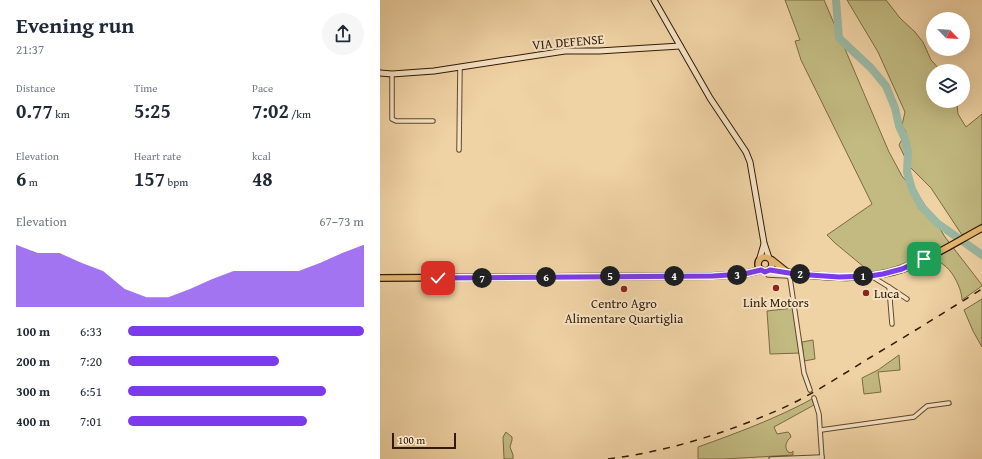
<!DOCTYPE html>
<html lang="en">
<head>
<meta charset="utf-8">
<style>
	:root { --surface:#fff; --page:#f6f6f7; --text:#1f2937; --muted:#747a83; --accent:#7c3aed }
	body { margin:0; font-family:"Gentium Book Plus",serif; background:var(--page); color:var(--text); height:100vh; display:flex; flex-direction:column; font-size:15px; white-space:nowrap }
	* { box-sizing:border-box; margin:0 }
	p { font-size:13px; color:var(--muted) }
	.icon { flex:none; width:22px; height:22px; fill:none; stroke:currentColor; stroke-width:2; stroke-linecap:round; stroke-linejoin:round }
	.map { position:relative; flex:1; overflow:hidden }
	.panel { display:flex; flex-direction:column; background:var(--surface); width:380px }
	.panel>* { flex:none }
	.needle { width:26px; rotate:115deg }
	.controls { position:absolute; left:546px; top:12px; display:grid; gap:8px }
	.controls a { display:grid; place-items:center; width:44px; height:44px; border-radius:50%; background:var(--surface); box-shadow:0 4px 16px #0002; font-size:20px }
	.scale { position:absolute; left:12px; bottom:10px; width:64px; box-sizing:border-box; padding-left:4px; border:2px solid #321a03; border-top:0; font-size:11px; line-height:14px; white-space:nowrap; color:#321a03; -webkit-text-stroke:3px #f5e2c4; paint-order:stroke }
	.pin { position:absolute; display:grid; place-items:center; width:34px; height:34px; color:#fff; margin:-17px; border-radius:8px; box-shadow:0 2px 6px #0006 }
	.km { position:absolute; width:20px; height:20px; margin:-10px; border-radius:50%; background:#222; color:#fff; font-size:11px; line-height:20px; text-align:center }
	.round { display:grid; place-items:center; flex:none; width:42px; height:42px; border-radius:21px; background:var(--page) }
	.summary { display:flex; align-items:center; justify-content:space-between; height:68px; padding:0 16px }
	h1 { font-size:22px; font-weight:700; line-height:30px }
	.stats { display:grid; grid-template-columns:repeat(3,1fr); gap:6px; height:68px; padding:4px 16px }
	.stats div { display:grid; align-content:center }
	.stats b { font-size:20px; font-weight:700 }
	.stats small { font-size:11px; font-weight:400 }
	.stats p { font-size:11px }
	.chart { height:112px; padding:8px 16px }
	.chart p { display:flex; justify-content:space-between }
	.chart svg { width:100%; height:72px; margin-top:4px; fill:var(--accent); opacity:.7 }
	ul { padding:0 16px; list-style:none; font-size:13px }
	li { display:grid; grid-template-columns:64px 48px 1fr; align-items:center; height:30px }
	li i { height:10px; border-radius:5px; background:var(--accent) }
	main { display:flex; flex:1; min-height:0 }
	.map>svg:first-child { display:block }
</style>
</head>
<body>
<main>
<section class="panel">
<div class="summary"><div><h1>Evening run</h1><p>21:37</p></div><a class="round"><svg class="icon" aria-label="share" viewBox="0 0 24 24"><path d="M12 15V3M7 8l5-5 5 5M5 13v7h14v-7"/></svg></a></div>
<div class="stats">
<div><p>Distance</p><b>0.77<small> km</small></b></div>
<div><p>Time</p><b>5:25</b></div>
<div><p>Pace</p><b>7:02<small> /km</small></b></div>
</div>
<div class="stats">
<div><p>Elevation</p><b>6<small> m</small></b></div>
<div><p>Heart rate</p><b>157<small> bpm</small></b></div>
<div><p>kcal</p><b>48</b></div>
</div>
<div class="chart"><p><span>Elevation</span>67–73 m</p>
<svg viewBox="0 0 160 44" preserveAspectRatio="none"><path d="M0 44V6L10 11L20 11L30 17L40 22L50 33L60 38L70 38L80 33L90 27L100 22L110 22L120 22L130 22L140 17L150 11L160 6V44z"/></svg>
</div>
<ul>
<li><b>100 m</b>6:33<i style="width:100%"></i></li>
<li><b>200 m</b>7:20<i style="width:64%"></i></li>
<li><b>300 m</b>6:51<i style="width:84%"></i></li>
<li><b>400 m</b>7:01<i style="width:76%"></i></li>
</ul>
</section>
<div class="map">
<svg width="602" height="459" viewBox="0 0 602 459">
	<rect width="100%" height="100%" fill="#f0d3a5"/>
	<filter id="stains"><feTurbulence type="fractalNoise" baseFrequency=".005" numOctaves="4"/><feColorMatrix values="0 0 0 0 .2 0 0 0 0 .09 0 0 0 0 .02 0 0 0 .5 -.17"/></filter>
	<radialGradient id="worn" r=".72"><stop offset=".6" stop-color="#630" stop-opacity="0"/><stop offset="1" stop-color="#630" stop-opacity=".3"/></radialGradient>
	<g fill="#c2ba81" stroke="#7a6a42">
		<path d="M405 0H444L509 152 522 176 541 199 565 237 602 285V286L582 300C582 287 568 260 553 261 550 261 547 263 544 263L542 269 530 273 537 266 546 262 542 255C525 264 509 270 490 272L455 243 447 235 492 204 421 60 415 41 420 40Z"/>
		<polygon points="467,0 506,0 520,18 535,32 543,42 551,60 561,71 553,71 553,101 575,101 577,105 578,114 586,127 602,114 602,225 582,235 551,188 529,166 519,145 526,132 522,125 525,112 498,52"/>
		<polygon points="602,299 602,347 593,331 584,310"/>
		<polygon points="414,308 421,353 390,354 387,311"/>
		<polygon points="433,340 435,359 424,361 422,342"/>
		<polygon points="519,355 520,370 498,372 501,392 484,394 482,378 498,370"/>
		<path d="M432 399 434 405 394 427 397 434 408 432 410 434 411 437C406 441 404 447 408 452L411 453 413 451V455L344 459H318V447C357 433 395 419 432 399Z"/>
		<polygon points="126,432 132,437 132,440 130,447 133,455 133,459 124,459 124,458 123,437"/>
	</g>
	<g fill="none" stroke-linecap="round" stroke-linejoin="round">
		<polyline stroke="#9bb8a4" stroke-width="8" points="456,0 459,38 491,68 506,86 515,108 519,126 525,139 528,152 527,172 532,189 541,206 557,223 602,255"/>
		<polyline stroke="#caae85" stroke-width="3.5" stroke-dasharray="3.5 2" stroke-linecap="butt" points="430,390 434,398"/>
		<g stroke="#62482c" stroke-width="5.5">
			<g id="street">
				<polyline points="12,74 12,119 16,121 53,121"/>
				<polyline points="79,150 80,67"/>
				<polyline points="386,272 388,275 408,276 410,278 424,373 430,390"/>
				<polyline points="491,276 509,287 512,324"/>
				<polyline points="509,287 527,299"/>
				<polyline points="434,398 439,414 442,459"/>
				<polyline points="441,430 534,417 547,406 569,403"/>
				<polyline points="391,459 442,457"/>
			</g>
		</g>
		<g stroke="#321a03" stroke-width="7">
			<g id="secondary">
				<polyline points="274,0 330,98 366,152 370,162 384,243 389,258"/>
				<polyline points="0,73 12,74 54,71 185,51 219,51 300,46"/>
				<polyline points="379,261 384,244"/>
			</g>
		</g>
		<g stroke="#321a03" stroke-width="8">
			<g id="primary">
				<circle cx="385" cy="264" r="7"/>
				<polyline points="392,260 407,272"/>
				<path d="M390 270C431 276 483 283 523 269 550 259 576 242 602 228"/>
				<polyline points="0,278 333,276 364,274 381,270"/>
			</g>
		</g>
		<use href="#street" stroke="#f5e2c4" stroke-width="3.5"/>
		<use href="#secondary" stroke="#f5e2c4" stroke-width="5"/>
		<use href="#primary" stroke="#e8ba72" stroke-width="5.5"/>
		<path stroke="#321a03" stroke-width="1.5" stroke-dasharray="7 7" stroke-linecap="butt" d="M228 459C285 452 343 434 396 411 429 397 460 376 491 357 528 335 565 312 602 289"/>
	</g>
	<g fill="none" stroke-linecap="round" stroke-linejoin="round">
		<g stroke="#fff" stroke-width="8">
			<polyline id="route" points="58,278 333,276 364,274 381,270 385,272 390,270 415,274 459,277 490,276 503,274 522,269 544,259"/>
		</g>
		<use href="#route" stroke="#7c3aed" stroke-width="5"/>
	</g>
	<g fill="#8f2418" stroke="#f5e2c4" stroke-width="1.5">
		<circle cx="396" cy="288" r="4"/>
		<circle cx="244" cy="289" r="4"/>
		<circle cx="486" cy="293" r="4"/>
	</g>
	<g text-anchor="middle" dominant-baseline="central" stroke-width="4" stroke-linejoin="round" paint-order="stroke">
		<g font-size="13" fill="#321a03" stroke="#f5e2c4">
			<text transform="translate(188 42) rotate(-5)">VIA DEFENSE</text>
		</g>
		<g font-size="13" fill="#321a03" stroke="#f5e2c4">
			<text x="494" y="293" text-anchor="start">Luca</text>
			<text x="396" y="302">Link Motors</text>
			<text x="244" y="303">Centro Agro<tspan x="244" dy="15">Alimentare Quartiglia</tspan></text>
		</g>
	</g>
	<rect width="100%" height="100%" filter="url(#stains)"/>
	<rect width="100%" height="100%" fill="url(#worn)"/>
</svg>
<div class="controls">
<a><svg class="needle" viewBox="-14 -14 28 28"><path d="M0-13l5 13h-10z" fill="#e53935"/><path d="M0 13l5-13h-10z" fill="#747a83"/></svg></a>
<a><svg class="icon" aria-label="layers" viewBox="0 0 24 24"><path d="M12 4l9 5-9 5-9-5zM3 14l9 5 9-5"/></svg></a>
</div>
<div class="scale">100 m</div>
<div class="pin" style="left:544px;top:259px;background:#1e9e55"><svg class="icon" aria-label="arrive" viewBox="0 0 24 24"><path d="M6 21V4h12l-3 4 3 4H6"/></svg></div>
<div class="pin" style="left:58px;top:278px;background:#d93025"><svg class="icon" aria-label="check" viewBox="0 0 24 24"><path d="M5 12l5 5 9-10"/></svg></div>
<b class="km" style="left:483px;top:276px">1</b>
<b class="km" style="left:420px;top:274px">2</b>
<b class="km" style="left:357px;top:275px">3</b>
<b class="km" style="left:294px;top:276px">4</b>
<b class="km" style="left:230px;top:276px">5</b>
<b class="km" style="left:166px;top:277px">6</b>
<b class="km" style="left:102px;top:278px">7</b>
</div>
</main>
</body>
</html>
